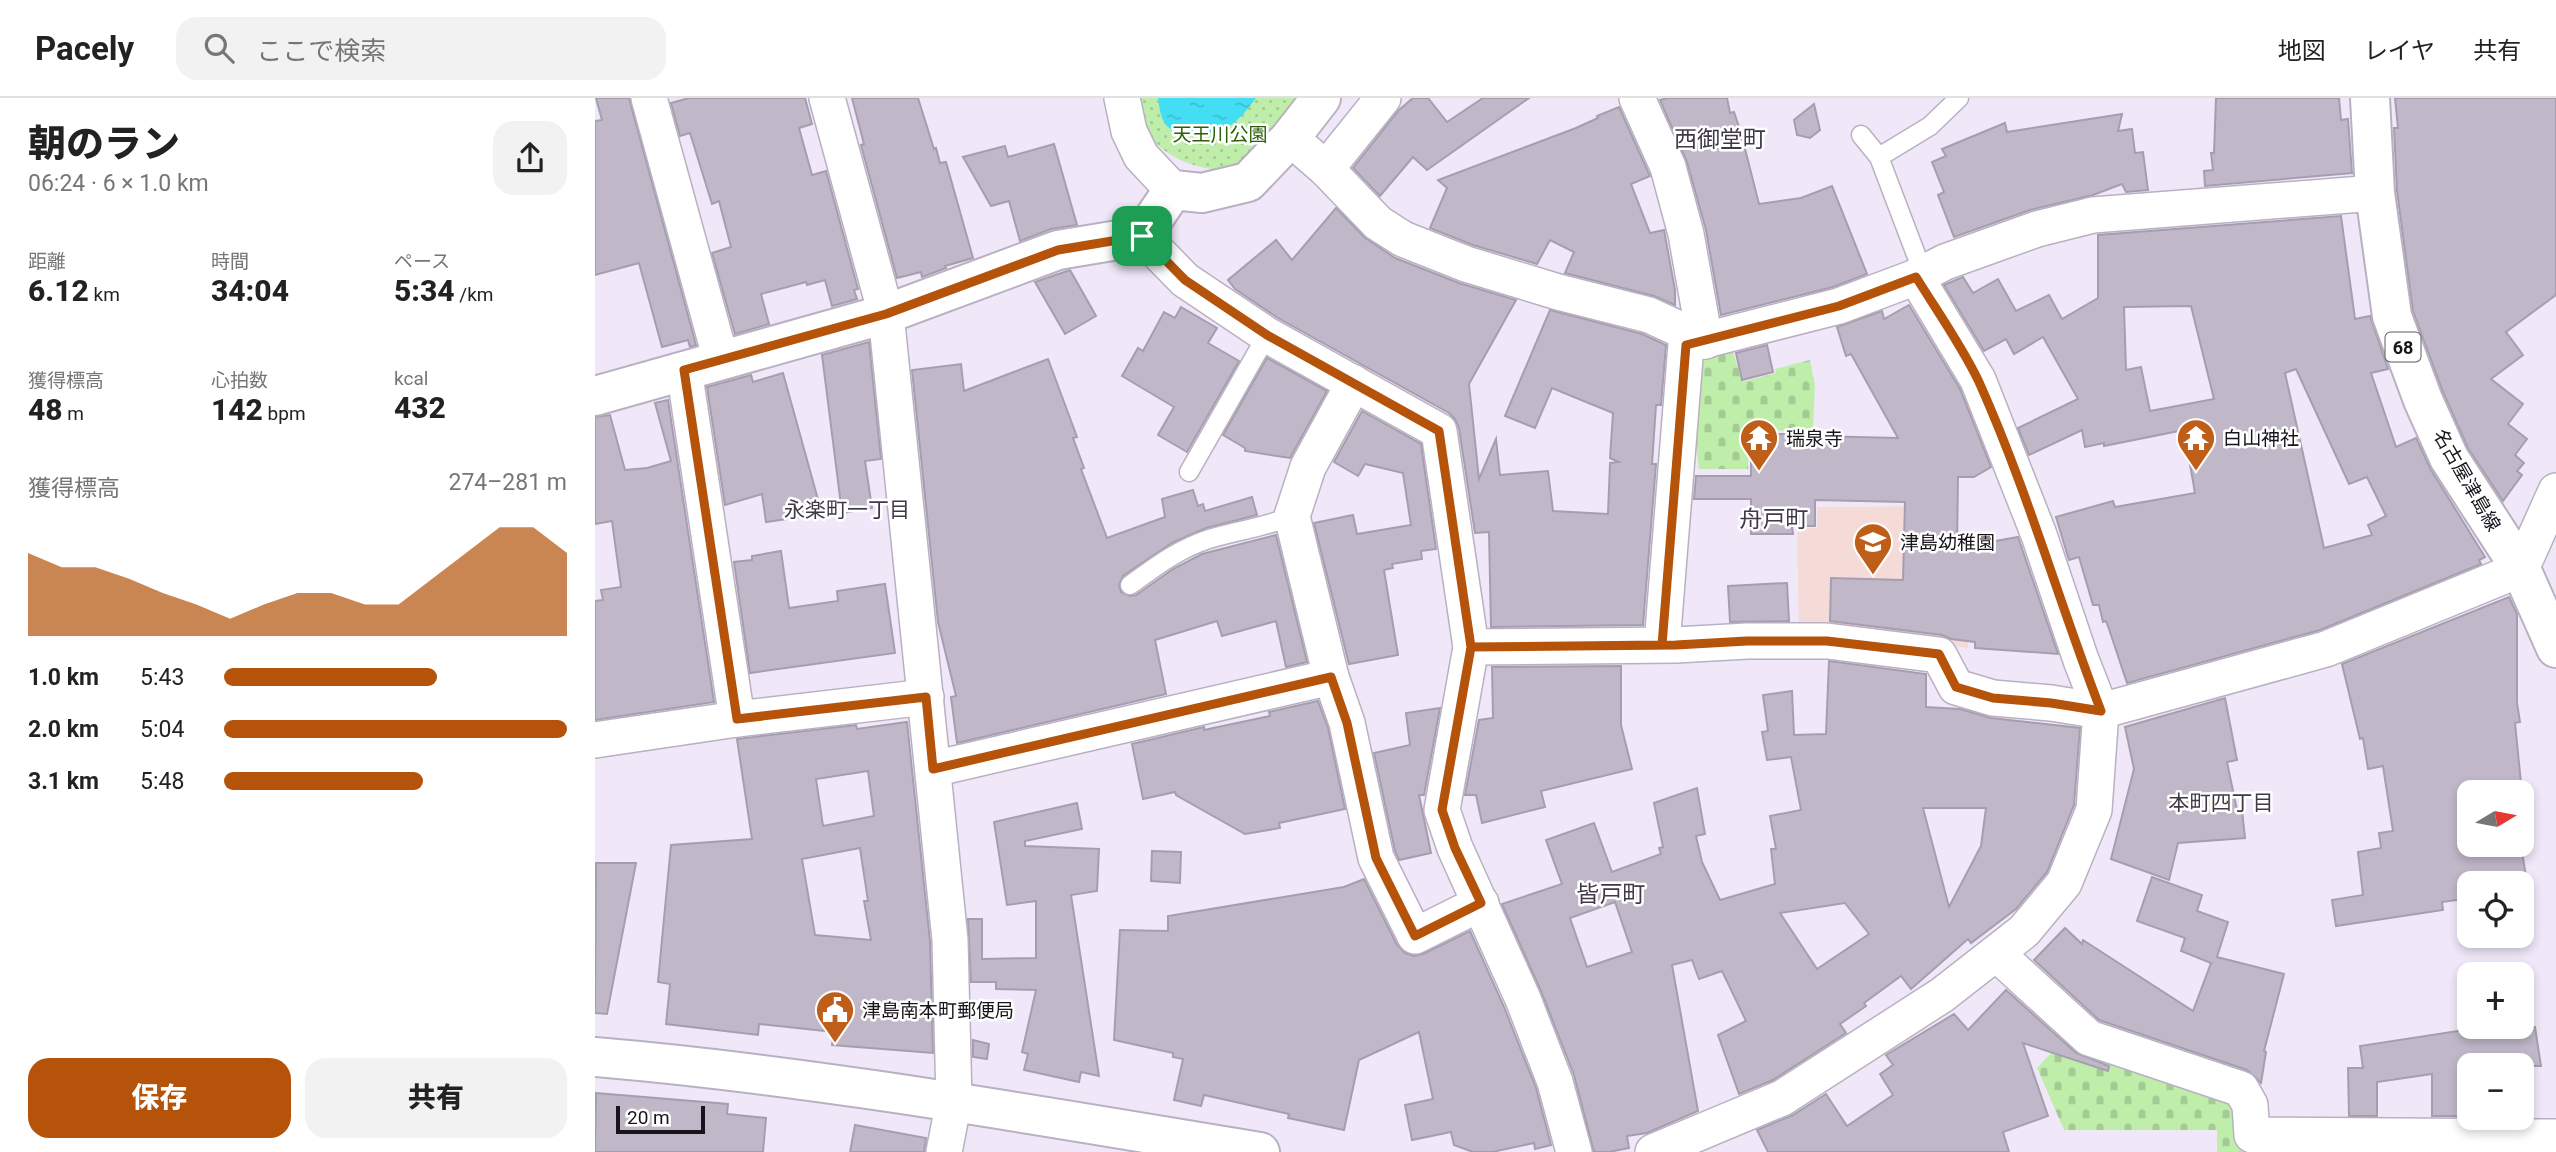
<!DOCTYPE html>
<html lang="ja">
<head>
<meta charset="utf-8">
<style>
	:root { --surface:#fff; --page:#f2f2f2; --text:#222; --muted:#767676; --line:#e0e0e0; --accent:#b45309 }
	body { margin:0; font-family:Roboto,"Noto Sans JP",sans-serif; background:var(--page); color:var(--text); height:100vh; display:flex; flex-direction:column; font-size:26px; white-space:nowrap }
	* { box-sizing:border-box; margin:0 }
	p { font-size:23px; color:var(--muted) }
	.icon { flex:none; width:38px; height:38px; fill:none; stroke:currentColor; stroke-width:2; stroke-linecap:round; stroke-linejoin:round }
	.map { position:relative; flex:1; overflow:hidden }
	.panel { display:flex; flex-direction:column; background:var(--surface); width:595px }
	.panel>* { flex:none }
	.needle { width:46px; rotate:80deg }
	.fabs { position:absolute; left:1862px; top:682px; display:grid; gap:14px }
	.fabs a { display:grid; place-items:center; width:77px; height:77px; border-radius:14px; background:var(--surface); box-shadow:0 4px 10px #0003; font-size:35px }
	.scale { position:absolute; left:21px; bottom:18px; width:89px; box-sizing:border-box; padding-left:7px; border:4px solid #17141a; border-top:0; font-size:19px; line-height:24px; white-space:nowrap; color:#17141a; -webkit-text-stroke:5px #fff; paint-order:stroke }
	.pin { position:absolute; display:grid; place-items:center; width:60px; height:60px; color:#fff; margin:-30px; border-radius:14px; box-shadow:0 4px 10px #0006 }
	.round { display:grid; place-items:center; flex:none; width:74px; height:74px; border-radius:21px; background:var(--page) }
	.headline { display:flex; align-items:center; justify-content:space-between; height:119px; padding:0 28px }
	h1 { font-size:38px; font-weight:800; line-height:52px }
	.metrics { display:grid; grid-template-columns:repeat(3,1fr); gap:10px; height:119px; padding:7px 28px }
	.metrics div { display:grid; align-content:center }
	.metrics b { font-size:30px; font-weight:800 }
	.metrics small { font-size:19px; font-weight:400 }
	.metrics p { font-size:19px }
	.chart { height:196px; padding:14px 28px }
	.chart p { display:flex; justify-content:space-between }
	.chart svg { width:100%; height:126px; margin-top:7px; fill:var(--accent); opacity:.7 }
	.action { display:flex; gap:14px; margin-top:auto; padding:14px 28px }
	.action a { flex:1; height:80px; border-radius:21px; background:var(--accent); color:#fff; font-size:28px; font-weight:800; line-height:80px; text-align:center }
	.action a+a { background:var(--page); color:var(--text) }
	ul { padding:0 28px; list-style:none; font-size:23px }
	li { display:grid; grid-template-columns:112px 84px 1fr; align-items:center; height:52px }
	li i { height:18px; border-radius:9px; background:var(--accent) }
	header { display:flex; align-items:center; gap:42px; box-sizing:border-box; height:98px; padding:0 35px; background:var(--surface); border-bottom:2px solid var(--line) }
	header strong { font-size:33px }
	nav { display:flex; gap:38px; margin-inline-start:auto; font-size:24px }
	.search { width:490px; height:63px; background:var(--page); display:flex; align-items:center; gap:18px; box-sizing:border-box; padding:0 24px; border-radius:21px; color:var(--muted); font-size:26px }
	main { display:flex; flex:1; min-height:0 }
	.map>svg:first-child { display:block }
</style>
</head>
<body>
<header>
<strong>Pacely</strong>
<div class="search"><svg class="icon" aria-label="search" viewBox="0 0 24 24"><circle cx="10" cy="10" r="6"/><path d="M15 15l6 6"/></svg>ここで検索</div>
<nav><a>地図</a><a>レイヤ</a><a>共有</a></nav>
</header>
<main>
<section class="panel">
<div class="headline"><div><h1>朝のラン</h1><p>06:24 · 6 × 1.0 km</p></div><a class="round"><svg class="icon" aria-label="share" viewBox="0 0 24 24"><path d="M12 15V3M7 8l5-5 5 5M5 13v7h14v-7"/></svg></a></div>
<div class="metrics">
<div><p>距離</p><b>6.12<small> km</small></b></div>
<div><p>時間</p><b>34:04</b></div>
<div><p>ペース</p><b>5:34<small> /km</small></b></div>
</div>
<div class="metrics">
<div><p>獲得標高</p><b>48<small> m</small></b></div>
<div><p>心拍数</p><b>142<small> bpm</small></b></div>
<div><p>kcal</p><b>432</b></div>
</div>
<div class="chart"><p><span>獲得標高</span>274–281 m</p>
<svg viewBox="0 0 160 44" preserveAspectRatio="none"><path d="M0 44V15L10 20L20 20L30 24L40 29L50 33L60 38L70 33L80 29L90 29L100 33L110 33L120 24L130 15L140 6L150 6L160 15V44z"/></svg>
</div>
<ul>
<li><b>1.0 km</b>5:43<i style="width:62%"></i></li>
<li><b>2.0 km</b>5:04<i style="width:100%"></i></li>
<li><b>3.1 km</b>5:48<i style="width:58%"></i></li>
</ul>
<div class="action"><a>保存</a><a>共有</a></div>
</section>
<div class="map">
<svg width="1961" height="1054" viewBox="0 0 1961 1054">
	<defs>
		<pattern id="grass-dots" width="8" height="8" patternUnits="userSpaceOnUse" patternTransform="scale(1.75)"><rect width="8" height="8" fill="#bfeeab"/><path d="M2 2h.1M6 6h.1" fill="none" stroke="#a3cb93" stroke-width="1.8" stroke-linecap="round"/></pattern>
		<pattern id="cemetery-stones" width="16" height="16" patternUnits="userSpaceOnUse" patternTransform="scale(1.75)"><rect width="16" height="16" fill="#bfeeab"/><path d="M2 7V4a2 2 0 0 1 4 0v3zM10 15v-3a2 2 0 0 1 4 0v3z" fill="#a3cb93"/></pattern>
		<pattern id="water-ripples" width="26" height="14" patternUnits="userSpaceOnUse" patternTransform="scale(1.75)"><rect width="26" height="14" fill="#44def4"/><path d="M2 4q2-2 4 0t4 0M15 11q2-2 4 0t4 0" fill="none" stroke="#3bbed1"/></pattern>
	</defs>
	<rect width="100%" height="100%" fill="#f0e8f9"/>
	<polygon fill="#f5dbd8" points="1362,408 1360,447 1375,488 1373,550 1343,545 1204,537 1202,430 1222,430 1222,409"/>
	<path fill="url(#grass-dots)" d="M536 0H706L638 73C605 72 574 63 552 36 545 27 541 11 536 0Z"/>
	<g fill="url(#cemetery-stones)">
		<polygon points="1136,246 1147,284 1181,275 1180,271 1215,262 1220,287 1218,332 1154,333 1153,371 1104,371 1097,321 1102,258"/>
		<polygon points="1478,932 1642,997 1650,1022 1651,1054 1622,1054 1622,1032 1469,1032 1442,970"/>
	</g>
	<path fill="url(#water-ripples)" d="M563 0H661C641 27 628 39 594 36 569 34 566 23 563 0Z"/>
	<g fill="#c0b8c8" stroke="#a69eae" stroke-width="2" fill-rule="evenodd">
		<polygon points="1,0 34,0 101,247 95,249 93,242 67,249 44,165 0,177 0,23 7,22"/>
		<polygon points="94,0 210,0 217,26 204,30 217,77 231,73 263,191 259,192 262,201 237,208 230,182 212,187 211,184 166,196 174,226 140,236 117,155 136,149 124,103 117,106 95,35 85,38 76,5"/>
		<polygon points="257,0 323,0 339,51 341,50 345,65 351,64 378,160 350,168 351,170 327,179 326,174 302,180 266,47 269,46"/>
		<polygon points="818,0 833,0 852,24 888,0 934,0 832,72 818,59 785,98 758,70 804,12"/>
		<polygon points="1073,0 1132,0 1135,15 1139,14 1146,35 1164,106 1206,100 1237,88 1272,176 1238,189 1126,217 1111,132 1092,64 1065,2"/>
		<polygon points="1621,0 1744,0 1746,22 1753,21 1757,75 1610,88 1609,73 1618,72 1616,55 1619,55"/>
		<polygon points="1800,0 1961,0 1961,197 1911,234 1928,257 1896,281 1928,306 1913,326 1932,341 1920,357 1929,365 1922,373 1927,377 1908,403 1873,350 1848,294 1818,213 1802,93 1799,30 1803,30"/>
		<polygon points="1219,6 1225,32 1215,40 1202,37 1199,22"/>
		<polygon points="1024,9 1054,76 1055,78 1036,86 1055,135 1069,132 1080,192 1080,207 1059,198 970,175 979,154 955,142 942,166 878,147 835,130 852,90 843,82 981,30 1003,20 1002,18"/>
		<polygon points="1527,16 1523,33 1537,31 1540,55 1548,54 1553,92 1531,94 1527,86 1498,97 1435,112 1359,139 1343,97 1349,94 1337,64 1351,58 1347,51 1410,25 1412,34"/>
		<polygon points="459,46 482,127 456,131 425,143 414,103 396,108 368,59 410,48 413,59"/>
		<polygon points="741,110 769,139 800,160 864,185 921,202 874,286 884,381 901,341 905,377 953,373 958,413 1013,416 1015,365 1024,364 1015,360 1018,315 957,290 940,330 910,318 955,212 1047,236 1071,247 1066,307 1061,307 1057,366 1061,366 1048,527 896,529 894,434 880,435 864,330 860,321 854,315 683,220 640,191 633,182 681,142 697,162"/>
		<path d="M1746 118 1760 221 1775 218 1793 271 1776 275 1801 349 1821 340 1836 372 1890 459 1884 462 1886 466 1725 532 1532 585 1514 531 1511 523 1508 524 1504 507H1498L1484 459 1474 462 1461 419 1518 403 1520 409 1600 395 1589 332 1509 348V345L1490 349 1487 332 1434 357 1423 330 1483 301 1448 239 1419 256 1411 241 1389 253 1349 187 1368 179 1378 195 1403 181 1421 213 1454 197 1467 221 1503 200V137ZM1596 208 1619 301 1555 313 1546 269 1531 272 1529 209ZM1701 271 1754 386 1772 379 1791 418 1773 427 1777 437 1729 450 1690 275Z"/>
		<polygon points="475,172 501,218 470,236 440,184"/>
		<polygon points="1314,207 1365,291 1396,369 1379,379 1363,379 1362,450 1423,439 1463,556 1380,550 1380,544 1356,541 1347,537 1235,523 1236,480 1308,482 1310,404 1220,402 1220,428 1197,428 1198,436 1156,436 1156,401 1099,401 1101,378 1156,378 1156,336 1220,336 1220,338 1303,340 1256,256 1251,258 1242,229 1287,213 1289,221"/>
		<polygon points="586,209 622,230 613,245 644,263 592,354 563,337 579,309 527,278 543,250 548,253 569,214 580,220"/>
		<polygon points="274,244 286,361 270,363 277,410 247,415 227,257"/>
		<polygon points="1172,247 1178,274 1147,282 1141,255"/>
		<polygon points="672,260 732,293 695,360 650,353 650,350 628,337"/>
		<polygon points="453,261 482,339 478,340 489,370 486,371 512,440 570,419 567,401 598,392 603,408 608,406 610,413 657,399 662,417 611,430 577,445 528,478 524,487 526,494 535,498 541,497 578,471 607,456 681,437 712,564 691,569 681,523 627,538 622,523 560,542 571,596 362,645 356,599 361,598 343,524 317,272 366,266 369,293"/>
		<polygon points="188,275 227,416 171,424 167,396 130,407 112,289 156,277 158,284"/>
		<polygon points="73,302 119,604 0,622 0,503 8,502 6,492 26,489 17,423 0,426 0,319 15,317 30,372 52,370 76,363 60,305"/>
		<polygon points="767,313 826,346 841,451 826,453 827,461 797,466 798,470 789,472 803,557 754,566 719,425 758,417 762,436 816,427 808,375 770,366 763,378 739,364"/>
		<polygon points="186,453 194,510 243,503 242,493 290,486 300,555 155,575 139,464 157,462 157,458"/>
		<polygon points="1192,485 1194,523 1135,524 1133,488"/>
		<polygon points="1914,499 1922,516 1922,605 1925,624 1920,625 1927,695 1874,695 1874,747 1926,747 1931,779 1874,786 1867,789 1869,801 1847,804 1848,812 1741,828 1737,802 1768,797 1763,754 1786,750 1784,735 1798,733 1788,668 1773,671 1768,640 1765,641 1747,566"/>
		<path d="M1234 563 1331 576V609L1365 611 1396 620 1485 630 1479 707 1452 774 1421 811 1376 845 1373 841 1316 891 1306 878 1269 905 1271 908 1245 926 1251 935 1178 982 1144 996 1123 937 1151 923 1127 873 1104 881 1097 862 1077 867 1103 1013 1052 1035 1032 1038 1034 1050 1014 1054H999L979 977 946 893 907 806 967 786 951 742 999 725 1017 774 1066 756 1064 750 1068 749 1059 705 1102 690 1110 736 1101 738 1107 764 1125 802 1180 786 1176 751H1181L1175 718 1206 712 1196 659 1172 662 1167 634 1173 633 1168 597 1197 593 1199 637 1231 636ZM1328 710H1391L1386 748 1354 809ZM1020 804 1037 854 992 869 975 820ZM1250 805 1274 836 1222 871 1185 815Z"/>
		<polygon points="1026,568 1026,627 1037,671 946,693 950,709 887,725 881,697 870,697 884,622 898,620 897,569"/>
		<polygon points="1630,600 1642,662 1632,664 1642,712 1647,712 1650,740 1583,745 1574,782 1516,761 1539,671 1530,629"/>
		<polygon points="723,603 733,630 750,711 684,725 685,730 650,736 581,697 580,694 548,701 537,646 609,629 609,632 675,618 674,614"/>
		<polygon points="845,610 829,697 824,697 836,755 804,762 800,753 779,655 815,647 811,615"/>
		<path d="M312 624 335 843 338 955 237 947 239 934 164 926 163 937 71 926 75 886 63 884 76 747 157 741 142 641 261 627 262 631ZM273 673 279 718 228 728 221 681ZM265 750 273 803H269L276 842 220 837 207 761Z"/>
		<polygon points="482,705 487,731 430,743 430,748 504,751 502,793 476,797 504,978 486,974 484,984 429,972 433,956 427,954 441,892 401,891 401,884 376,884 373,821 387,821 387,861 441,860 441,803 412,807 399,724"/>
		<polygon points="557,753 586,754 585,785 556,783"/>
		<polygon points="1,765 41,765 12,916 0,915"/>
		<polygon points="1557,779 1607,797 1602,813 1633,824 1622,859 1689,876 1669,953 1671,954 1666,985 1652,972 1504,922 1439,862 1470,830 1487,846 1488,842 1598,913 1616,865 1586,853 1590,840 1542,823"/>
		<polygon points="769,781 802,847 810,855 819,858 828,856 875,833 909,909 941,990 956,1047 940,1051 939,1045 897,1054 878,1054 859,1047 856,1034 817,1042 810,1007 838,1001 824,934 764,962 749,1032 693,1020 694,1016 609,997 606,1008 579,1002 588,961 578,959 578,955 519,942 525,832 573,833 573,818 749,789"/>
		<polygon points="1411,892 1481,955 1514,968 1513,973 1428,945 1453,1018 1408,1034 1414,1054 1173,1054 1162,1032 1198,1017 1231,996 1252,1028 1298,997 1285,976 1298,967 1291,957 1359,916 1373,932"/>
		<polygon points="1889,929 1940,929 1946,968 1874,968 1874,1018 1837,1018 1837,976 1782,984 1782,1018 1754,1018 1753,970 1768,970 1765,948"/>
		<polygon points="378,942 394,946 392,961 378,959"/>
		<polygon points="1,995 133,1006 132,1016 171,1020 168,1054 0,1054"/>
		<polygon points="260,1027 331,1040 329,1054 255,1054"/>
	</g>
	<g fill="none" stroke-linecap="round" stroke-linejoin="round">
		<g stroke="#b9b1c1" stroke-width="21">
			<g id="service">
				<polyline points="1266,37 1284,59 1328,175"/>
				<polyline points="1284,59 1335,28 1364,0"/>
				<polyline points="594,374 672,237"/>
				<path d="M535 487C560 469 583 451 614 441 643 432 668 430 697 418"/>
			</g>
		</g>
		<g stroke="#b9b1c1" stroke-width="38">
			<g id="minor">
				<polyline points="54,0 126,262"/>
				<polyline points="232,0 291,216 355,842 359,1003 349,1054"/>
				<polyline points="527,0 534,33 546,58 578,92"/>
				<polyline points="1042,0 1073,69 1091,136 1110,243"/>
				<polyline points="695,40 731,71 783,125 808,141 871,166 963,194 1054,217 1110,243"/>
				<polyline points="731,71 788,0"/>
				<polyline points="547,138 590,182 672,237 844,333 876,549 847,712 860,750 928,901 960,984 979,1054"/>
				<polyline points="89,272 142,621"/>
				<polyline points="759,285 713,369 697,418 736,579 752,625 781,760 820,838 886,805"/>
				<polyline points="1067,546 1091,247 1244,208 1321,179 1350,164 1442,131 1498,117 1780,95"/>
				<polyline points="876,549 1081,547 1152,543 1232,543 1344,557 1361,589 1398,600 1456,605 1506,613 1731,551 1926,471 1961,393"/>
				<polyline points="0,642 142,621 331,599"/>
				<polyline points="338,671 736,579"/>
				<polyline points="1401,855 1494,940 1646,991 1655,1007 1657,1037 1961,1039"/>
				<polyline points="1058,1054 1187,1000 1347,897 1429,833 1469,785 1499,712 1506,613 1486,562 1444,437 1383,282 1321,179"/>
			</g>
		</g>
		<g stroke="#b9b1c1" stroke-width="42">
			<g id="tertiary">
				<polyline points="0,298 291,216 463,152 547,138 578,92 607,95 653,84 695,40 726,0"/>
				<path d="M0 959C223 978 444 1018 665 1054"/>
			</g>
		</g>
		<g stroke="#b9b1c1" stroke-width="42">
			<polyline id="primary" points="1775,0 1780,95 1797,218 1828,302 1854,360 1926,471 1961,550"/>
		</g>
		<use href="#service" stroke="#fff" stroke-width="18"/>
		<use href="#minor" stroke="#fff" stroke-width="35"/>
		<use href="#tertiary" stroke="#fff" stroke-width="38"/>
		<use href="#primary" stroke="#fff" stroke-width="38"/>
	</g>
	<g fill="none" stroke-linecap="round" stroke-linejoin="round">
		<g stroke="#fff" stroke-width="14">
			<path id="route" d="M547 138 463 152 291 216 89 272 142 621 331 599 338 671 736 579 752 625 781 760 820 838 886 805 860 750 847 712 876 549 1081 547 1152 543H1232L1344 556 1361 589 1398 600 1456 605 1506 613C1464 504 1432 391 1384 284 1367 248 1342 213 1321 179L1244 208 1091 247 1067 547 876 549 844 333 672 237 590 182 547 138"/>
		</g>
		<use href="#route" stroke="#b45309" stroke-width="9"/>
	</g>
	<defs>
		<g id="temple-pin" transform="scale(2.0125)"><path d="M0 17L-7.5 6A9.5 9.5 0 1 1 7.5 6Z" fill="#be5e19" stroke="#fff"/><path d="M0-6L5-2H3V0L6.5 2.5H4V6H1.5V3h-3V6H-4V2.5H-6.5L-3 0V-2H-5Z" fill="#fff"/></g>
		<g id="school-pin" transform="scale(2.0125)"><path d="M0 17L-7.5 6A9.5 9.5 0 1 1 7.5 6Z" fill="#be5e19" stroke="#fff"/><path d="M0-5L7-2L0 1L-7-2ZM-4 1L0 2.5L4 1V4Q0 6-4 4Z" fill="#fff"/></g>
		<g id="civic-pin" transform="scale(2.0125)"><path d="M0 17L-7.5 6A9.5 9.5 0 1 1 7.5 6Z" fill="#be5e19" stroke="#fff"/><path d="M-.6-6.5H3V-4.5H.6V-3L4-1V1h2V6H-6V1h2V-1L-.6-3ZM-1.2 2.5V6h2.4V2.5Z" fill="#fff"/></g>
	</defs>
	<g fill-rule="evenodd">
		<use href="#temple-pin" x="1164" y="340"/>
		<use href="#temple-pin" x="1601" y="340"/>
		<use href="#school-pin" x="1278" y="444"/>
		<use href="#civic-pin" x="240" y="912"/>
	</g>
	<g text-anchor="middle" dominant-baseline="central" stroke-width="5" stroke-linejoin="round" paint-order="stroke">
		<rect fill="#fff" stroke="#5d5a5f" stroke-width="2" x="1790.5" y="234.5" width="35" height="29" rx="5"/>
		<g font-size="18" font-weight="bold" fill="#17141a">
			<text x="1808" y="249">68</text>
		</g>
		<g font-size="19" fill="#2c6007" stroke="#fff">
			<text x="625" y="36">天王川公園</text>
		</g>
		<g font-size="19" fill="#17141a" stroke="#fff" text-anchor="start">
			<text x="1191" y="340">瑞泉寺</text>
			<text x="1628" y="340">白山神社</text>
			<text x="1305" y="444">津島幼稚園</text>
			<text x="267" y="912">津島南本町郵便局</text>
		</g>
		<g font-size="19" fill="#17141a" stroke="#fff">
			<text transform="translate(1872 382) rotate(60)">名古屋津島線</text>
		</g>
		<g font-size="21" fill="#403947" stroke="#fff">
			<text x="252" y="412">永楽町一丁目</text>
			<text x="1626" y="705">本町四丁目</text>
		</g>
		<g font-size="23" fill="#403947" stroke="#fff">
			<text x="1125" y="41">西御堂町</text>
			<text x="1179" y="421">舟戸町</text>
			<text x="1016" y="796">皆戸町</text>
		</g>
	</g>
</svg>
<div class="fabs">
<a><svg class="needle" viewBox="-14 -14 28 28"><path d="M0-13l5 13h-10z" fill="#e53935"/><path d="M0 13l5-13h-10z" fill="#767676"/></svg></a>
<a><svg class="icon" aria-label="locate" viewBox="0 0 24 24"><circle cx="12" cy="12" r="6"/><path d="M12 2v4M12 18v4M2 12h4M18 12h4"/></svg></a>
<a>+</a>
<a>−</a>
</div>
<div class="scale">20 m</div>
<div class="pin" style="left:547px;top:138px;background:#1e9e55"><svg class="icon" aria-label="arrive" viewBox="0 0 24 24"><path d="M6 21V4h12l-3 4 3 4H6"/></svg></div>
</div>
</main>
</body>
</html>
